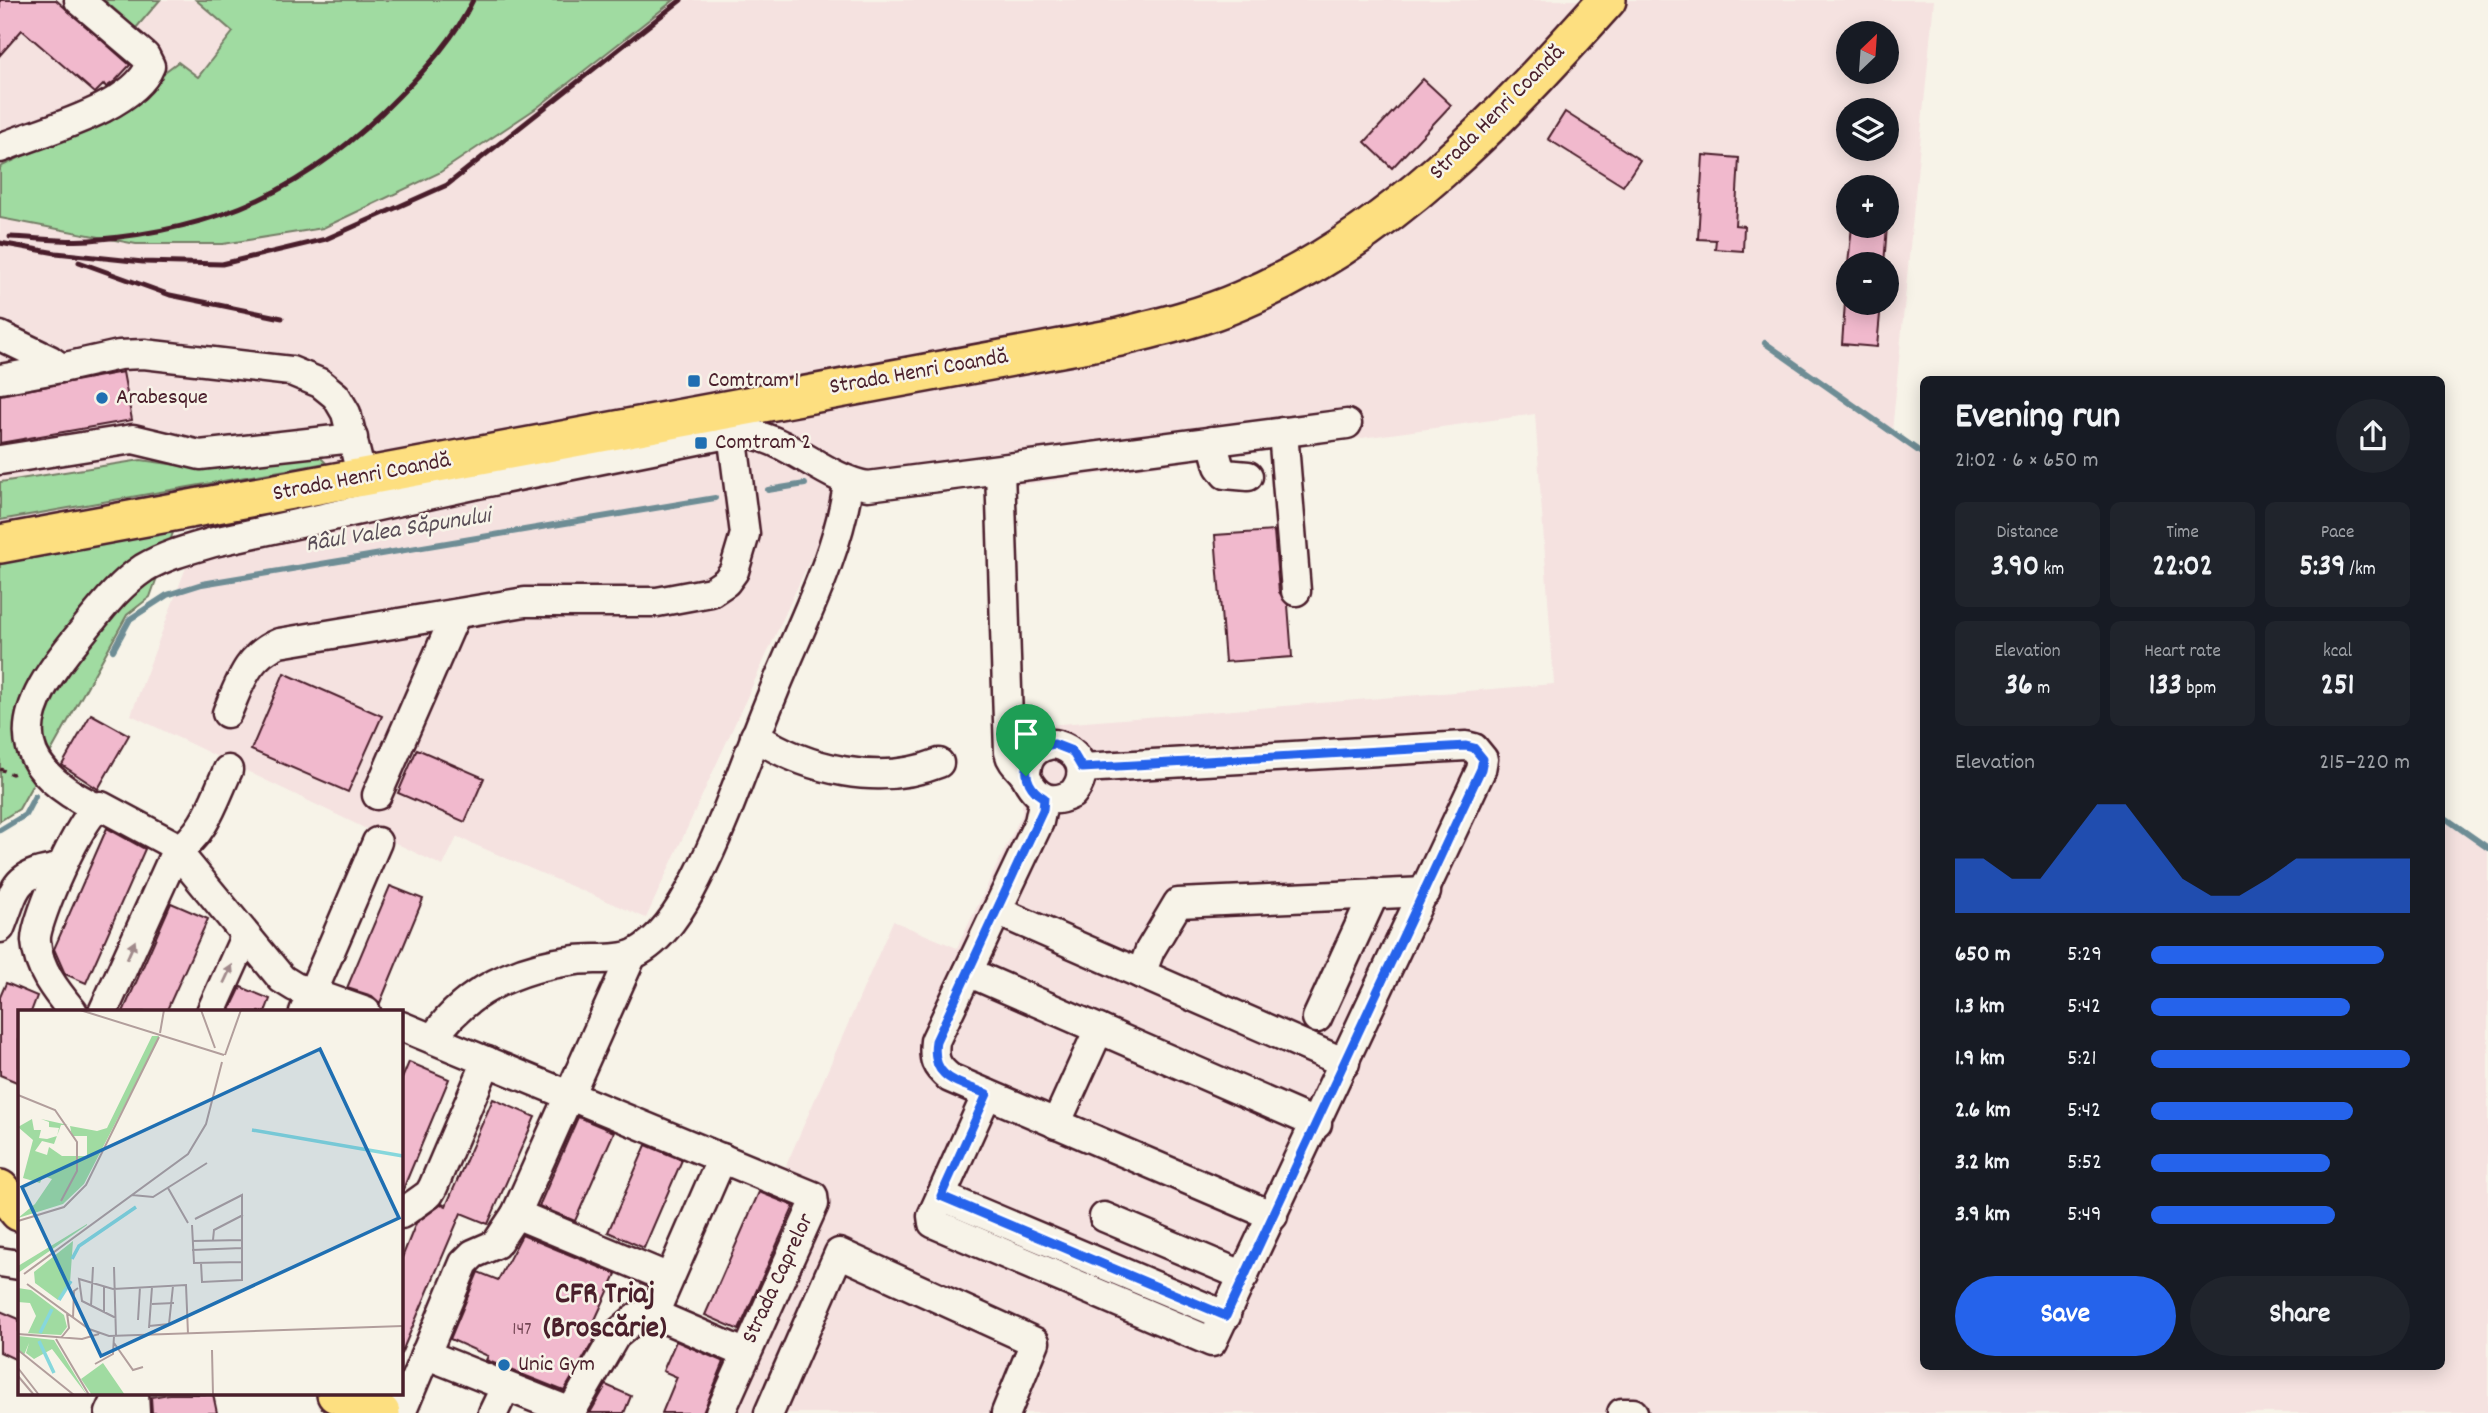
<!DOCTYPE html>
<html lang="en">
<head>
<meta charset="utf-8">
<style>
	:root { --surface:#171b24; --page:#20242c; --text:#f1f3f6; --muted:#9ea1a6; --accent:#2563eb }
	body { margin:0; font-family:Dekko,sans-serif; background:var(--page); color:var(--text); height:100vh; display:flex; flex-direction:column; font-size:26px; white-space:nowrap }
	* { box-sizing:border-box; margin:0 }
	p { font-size:23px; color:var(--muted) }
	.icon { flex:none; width:38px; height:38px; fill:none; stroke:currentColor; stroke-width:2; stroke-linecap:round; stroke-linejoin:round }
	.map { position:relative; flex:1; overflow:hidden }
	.side { position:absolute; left:1920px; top:376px; width:525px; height:994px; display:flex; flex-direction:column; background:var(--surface); border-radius:10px; box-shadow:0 4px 18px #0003 }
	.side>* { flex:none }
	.needle { width:46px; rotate:25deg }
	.controls { position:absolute; left:1836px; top:21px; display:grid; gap:14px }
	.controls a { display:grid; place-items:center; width:63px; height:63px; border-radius:50%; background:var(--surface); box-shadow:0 4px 18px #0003; font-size:35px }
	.pin { position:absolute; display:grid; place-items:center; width:60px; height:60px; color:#fff; margin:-72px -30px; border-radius:50% 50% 50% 0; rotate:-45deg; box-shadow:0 0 7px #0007 }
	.pin .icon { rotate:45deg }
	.round { display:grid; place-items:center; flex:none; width:74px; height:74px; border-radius:37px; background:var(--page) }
	.head { display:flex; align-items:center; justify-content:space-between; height:119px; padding:0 35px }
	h1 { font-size:38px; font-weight:700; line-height:52px }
	.stats { display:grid; grid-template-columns:repeat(3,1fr); gap:10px; height:119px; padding:7px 35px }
	.stats div { display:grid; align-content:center; border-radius:10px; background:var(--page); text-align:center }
	.stats b { font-size:30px; font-weight:700 }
	.stats small { font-size:19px; font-weight:400 }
	.stats p { font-size:19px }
	.chart { height:196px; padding:14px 35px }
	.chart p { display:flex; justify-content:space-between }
	.chart svg { width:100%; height:126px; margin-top:7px; fill:var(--accent); opacity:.7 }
	.button { display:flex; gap:14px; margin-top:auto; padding:14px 35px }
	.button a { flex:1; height:80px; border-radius:42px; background:var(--accent); color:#fff; font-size:28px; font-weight:700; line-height:80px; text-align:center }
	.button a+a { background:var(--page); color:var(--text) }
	ul { padding:0 35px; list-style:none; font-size:23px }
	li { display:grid; grid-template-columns:112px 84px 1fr; align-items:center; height:52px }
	li i { height:18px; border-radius:9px; background:var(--accent) }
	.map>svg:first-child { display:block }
</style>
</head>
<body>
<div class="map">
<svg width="2488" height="1413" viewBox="0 0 2488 1413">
	<rect width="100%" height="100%" fill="#f7f3e8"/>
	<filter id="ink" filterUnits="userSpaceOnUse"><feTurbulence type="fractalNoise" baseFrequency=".0143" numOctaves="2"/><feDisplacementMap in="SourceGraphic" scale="14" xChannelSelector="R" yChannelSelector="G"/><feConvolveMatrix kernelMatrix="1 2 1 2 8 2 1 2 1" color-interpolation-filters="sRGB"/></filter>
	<g filter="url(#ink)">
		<path fill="#f5e2e0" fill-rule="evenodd" d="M0 0H1934L1892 432 1923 453V1367H2441V812L2488 844V1413H717L816 1193 781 1177 893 921 957 948 1022 814 1023 727 1554 684 1535 414 1036 483 836 503 646 918 457 837 443 866 131 715 214 492 0 529ZM1848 33H1886V72H1848ZM1848 110H1886V149H1848ZM1848 187H1886V226H1848ZM1848 264H1886V303H1848Z"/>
		<g fill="#a0dba1" stroke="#757d66" stroke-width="2">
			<polygon points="104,0 160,0 136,28"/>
			<polygon points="196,0 674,0 538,107 439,173 323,228 223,244 136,244 0,218 0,167 104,117 178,62 198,77 233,32"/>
			<polygon points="318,455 326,463 0,520 0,482 141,460 191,467"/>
			<polygon points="175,527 150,597 127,615 19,809 0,821 0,548"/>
		</g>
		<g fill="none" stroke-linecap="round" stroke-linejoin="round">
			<g stroke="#6e8d95" stroke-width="6">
				<polyline points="1765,343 1923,454"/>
				<polyline points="768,490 805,484"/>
				<polyline points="113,650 130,619 167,595 202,584 715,498"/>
				<polyline points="2441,815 2488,848"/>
				<polyline points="0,830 25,815 35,796"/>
			</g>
		</g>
		<g fill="#f1b9cd" stroke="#4a1f2b" stroke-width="2">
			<polygon points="0,0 56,0 130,65 115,81 106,87 104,84 95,93 22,30 0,55"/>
			<polygon points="1423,79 1451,105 1392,168 1365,142"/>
			<polygon points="1565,112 1640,160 1623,186 1548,139"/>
			<polygon points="1703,155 1739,158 1735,225 1744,226 1743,251 1715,249 1716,240 1698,239"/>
			<polygon points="1852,226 1887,226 1884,264 1848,264"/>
			<polygon points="1845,303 1881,303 1877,347 1842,344"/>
			<polygon points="123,372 132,420 0,443 0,395"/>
			<polygon points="1274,531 1279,592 1288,605 1292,657 1225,662 1215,535"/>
			<polygon points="284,673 382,716 348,792 251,750"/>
			<polygon points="91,714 129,735 98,789 62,765"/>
			<polygon points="417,749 484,778 465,822 398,793"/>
			<polygon points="107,828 145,849 86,983 65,974 54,949"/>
			<polygon points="390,886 423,899 380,1003 372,996 347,988"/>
			<polygon points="171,903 208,919 166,1012 123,1012"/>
			<polygon points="6,983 37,996 31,1012 19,1012 19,1083 0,1075 0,997"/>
			<polygon points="241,987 270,999 265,1012 229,1012"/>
			<polygon points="409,1062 449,1079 401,1194 401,1081"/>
			<polygon points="493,1099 535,1117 488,1224 461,1213 401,1354 401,1260 416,1223 442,1204 446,1206"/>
			<polygon points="578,1117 614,1132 575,1221 539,1206"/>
			<polygon points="646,1145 682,1160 644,1248 608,1232"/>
			<polygon points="759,1192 794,1206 739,1330 705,1315"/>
			<polygon points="522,1235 616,1274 594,1322 603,1325 564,1391 486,1360 488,1356 450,1339 478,1272 498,1280"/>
			<polygon points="0,1311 19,1319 19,1361 0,1352"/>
			<polygon points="676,1341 724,1362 703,1413 662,1413 677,1377 663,1371"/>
			<polygon points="606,1385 631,1396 624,1413 590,1413"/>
			<polygon points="169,1394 213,1394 217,1413 152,1413 151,1397"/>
		</g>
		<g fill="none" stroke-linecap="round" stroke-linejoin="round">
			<g stroke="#4a1f2b" stroke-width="33">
				<g id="minor">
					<path d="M0 148C41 131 133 109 150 66L145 56 79 0"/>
					<polyline points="0,336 50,360 61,368 119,355 144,354 291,371 320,383 336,396 346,413 362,478"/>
					<polyline points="0,379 61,368"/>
					<polyline points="1283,432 1296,591"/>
					<polyline points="1212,441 1219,466 1225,474 1248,476"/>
					<polyline points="0,460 133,439 200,455 353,438"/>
					<path d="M1000 470 1009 752C1012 765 1022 769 1027 779 1037 798 1051 805 1072 794 1090 774 1081 749 1054 744 1035 747 1026 757 1026 776"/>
					<path d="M227 713C240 683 247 656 279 643L525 602H657L711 592 726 582 734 571 745 534 730 417"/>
					<path d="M755 736C807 770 879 787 939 763"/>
					<polyline points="377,795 456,614"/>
					<path d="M1044 798 1039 822 935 1041C933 1059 935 1066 950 1078L1273 1216"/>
					<path d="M95 807C0 761 19 708 78 637 98 613 117 586 144 568 166 555 190 549 214 542L478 484 732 433C782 430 820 478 868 486L1347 424"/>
					<polyline points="997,911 1345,1063"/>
					<path d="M0 928C17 886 12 875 60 868"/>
					<polyline points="968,972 1317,1124"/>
					<polyline points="1141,974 1150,950 1178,903 1426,892"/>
					<path d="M73 1012C56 991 38 969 36 941 34 922 84 808 101 806L170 843 282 979 295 987 366 1012"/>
					<path d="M103 1012 176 851C205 834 214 800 228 770"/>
					<polyline points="211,1012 245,937"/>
					<polyline points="304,1012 377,842"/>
					<polyline points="1317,1018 1374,894"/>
					<polyline points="401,1026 813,1196 814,1204 720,1413"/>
					<path d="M433 1039C465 990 519 967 576 960 593 958 618 961 634 954 663 940 683 906 697 878 727 819 748 753 774 691 800 627 840 551 848 483"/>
					<polyline points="987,1094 932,1216 933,1223 1212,1342 1481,770 1483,759 1474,748 1466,746 1082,768"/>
					<polyline points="1056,1124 1099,1029"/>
					<polyline points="941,1196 1226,1316"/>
					<polyline points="401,1214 429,1194 433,1187 487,1061"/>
					<polyline points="516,1214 669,1278"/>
					<polyline points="1104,1217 1244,1276"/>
					<polyline points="0,1262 19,1265"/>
					<polyline points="654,1314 744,1353"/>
					<polyline points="425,1354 571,1412 615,1336 637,1317 654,1314 722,1158"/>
					<polyline points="134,1394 135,1413"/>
					<polyline points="110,1413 119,1394"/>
					<polyline points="401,1413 464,1263 473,1254 496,1244 516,1214 632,955"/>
					<polyline points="493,1413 505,1388"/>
					<polyline points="769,1413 839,1253 1035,1342 1006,1413"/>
					<polyline points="1622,1413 1633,1413"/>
				</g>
			</g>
			<g stroke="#4a1f2b" stroke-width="42">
				<g id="major">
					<path d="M0 544 1115 338C1157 328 1201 318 1242 300 1391 237 1501 118 1607 0"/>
					<polyline points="0,1189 19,1212"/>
					<polyline points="336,1394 381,1413"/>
				</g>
			</g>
			<polyline stroke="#4a1f2b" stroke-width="3.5" stroke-dasharray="5 5" stroke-linecap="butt" points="0,769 12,774 17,772"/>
			<use href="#minor" stroke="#f7f3e8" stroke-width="28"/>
			<use href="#major" stroke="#fddf80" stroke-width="37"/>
			<g stroke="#4a1f2b" stroke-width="5">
				<path d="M10 237C37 238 64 242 90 240 219 230 308 190 399 96 427 68 456 36 473 0"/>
				<polyline points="0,243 56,253 143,262 222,264 326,239 447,185 681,0"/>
				<polyline points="79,262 170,295 282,318"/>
			</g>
		</g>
		<defs><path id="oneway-solid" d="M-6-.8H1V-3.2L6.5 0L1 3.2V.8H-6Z" transform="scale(1.75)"/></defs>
		<g fill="#a0898a">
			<use href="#oneway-solid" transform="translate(131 950) rotate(-66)"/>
			<use href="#oneway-solid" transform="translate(228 974) rotate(-65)"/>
		</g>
	</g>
	<g fill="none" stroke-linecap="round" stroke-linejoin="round" filter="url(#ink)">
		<g stroke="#fff" stroke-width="14">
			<path id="route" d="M1054 744 1072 751 1082 768 1466 746 1474 748 1483 759 1481 769 1226 1316 941 1196 987 1094C958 1082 930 1079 936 1041L1043 810 1044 798C1016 782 1024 749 1054 744Z"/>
		</g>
		<use href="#route" stroke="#2563eb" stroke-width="9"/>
	</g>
	<g fill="#1f6fb2" stroke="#f7f3e8" stroke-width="2.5">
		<rect x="687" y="374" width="14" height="14" rx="3.5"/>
		<circle cx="102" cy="398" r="7"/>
		<rect x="694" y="436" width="14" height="14" rx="3.5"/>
		<circle cx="504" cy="1365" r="7"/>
	</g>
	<g text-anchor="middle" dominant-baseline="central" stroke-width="5" stroke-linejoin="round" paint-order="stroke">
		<g font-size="19" fill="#744654">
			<text x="522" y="1330">147</text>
		</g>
		<g font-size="23" fill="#4a1f2b" stroke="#f7f3e8">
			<text transform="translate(1498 113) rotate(-45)">Strada Henri Coandă</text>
			<text transform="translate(919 373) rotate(-10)">Strada Henri Coandă</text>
			<text transform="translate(362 478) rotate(-11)">Strada Henri Coandă</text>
			<text transform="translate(779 1279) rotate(-65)">Strada Caprelor</text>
		</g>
		<g font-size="23" fill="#4a1f2b" stroke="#f7f3e8" text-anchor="start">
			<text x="708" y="381">Comtram 1</text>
			<text x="116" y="398">Arabesque</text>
			<text x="715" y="443">Comtram 2</text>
			<text x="518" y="1365">Unic Gym</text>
		</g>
		<g font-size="24" font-style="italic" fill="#594d57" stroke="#f7f3e8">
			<text transform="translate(398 531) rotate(-9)">Râul Valea Săpunului</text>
		</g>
		<g font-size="30" font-weight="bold" fill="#4a1f2b" stroke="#f7f3e8">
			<text x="605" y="1296">CFR Triaj<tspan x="605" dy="34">(Broscărie)</tspan></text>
		</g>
	</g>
	<g transform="translate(18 1010)">
		<rect width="385" height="385" fill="#f7f3e8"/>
		<path d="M134 26H141L136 38 66 174 45 194 0 208 17 194 34 169 25 166 22 173 5 168 15 130 0 117 14 109 16 120H23L21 128 29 129 39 126 41 118 31 117V112L23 109 50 115H43L36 134 24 131 17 141 29 145 31 137 44 146H69V126H54L52 116 79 121 89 118ZM69 214V215L0 263V256ZM55 231 52 273 40 290 17 273 16 262ZM0 278 13 280 46 305 49 317 43 325 6 323H10L18 306 12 293 0 292ZM0 326 36 330 69 385 34 339 16 349 8 343 11 333 6 345 0 341ZM85 353 107 385H74L63 369Z" fill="#a0dba1"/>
		<path fill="none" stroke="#86d7dc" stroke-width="3.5" d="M234 120 385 146M54 249 61 236 118 197M41 290 53 271M22 323 34 299M21 331 36 363"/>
		<path fill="none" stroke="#b29e9c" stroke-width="2" d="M62 0 206 45M183 0 197 38M142 23 146 0M207 45 223 0M0 85 37 100 59 132V161L43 191M150 178 170 213M114 185 135 187 189 153M177 209 224 185V270L184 272 183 253M0 211 46 197 68 175 141 27M174 215 176 253 224 252M195 230 196 220 225 205M174 231 224 230M174 240 224 238M96 257 98 326M6 264 170 144 188 114 204 52M9 274 71 319 91 326 385 316M86 276V302M134 294 156 293M73 296 75 257M55 308 56 281 60 278M98 308 64 291 61 269 95 279 168 275 170 324M120 310 122 277M131 316 151 314 155 276M131 318 134 277M0 324 64 329 81 324M43 328 51 318 49 303M38 329 71 385M96 333 115 360 125 357M0 340 56 385M194 340 195 385M77 354 95 344 96 326M0 358 21 385M0 366 16 385"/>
		<path fill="#1f6fb2" fill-opacity="0.15" stroke="#1f6fb2" stroke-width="3.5" d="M302 39 381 208 83 346 4 177Z"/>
		<rect width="385" height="385" fill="none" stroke="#4a1f2b" stroke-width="3.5"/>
	</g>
</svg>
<div class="controls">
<a><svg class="needle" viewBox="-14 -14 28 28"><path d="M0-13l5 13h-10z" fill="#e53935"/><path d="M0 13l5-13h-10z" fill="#9ea1a6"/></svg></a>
<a><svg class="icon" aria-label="layers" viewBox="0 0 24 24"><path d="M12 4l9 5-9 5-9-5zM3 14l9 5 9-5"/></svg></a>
<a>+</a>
<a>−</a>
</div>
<div class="pin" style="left:1026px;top:776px;background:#1e9e55"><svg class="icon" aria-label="arrive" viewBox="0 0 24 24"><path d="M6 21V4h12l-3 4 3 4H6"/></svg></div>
<section class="side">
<div class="head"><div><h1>Evening run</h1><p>21:02 · 6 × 650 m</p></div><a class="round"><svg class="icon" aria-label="share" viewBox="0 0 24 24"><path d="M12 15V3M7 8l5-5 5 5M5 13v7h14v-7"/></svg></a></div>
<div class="stats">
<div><p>Distance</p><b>3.90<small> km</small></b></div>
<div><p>Time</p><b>22:02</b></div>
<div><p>Pace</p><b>5:39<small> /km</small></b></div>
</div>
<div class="stats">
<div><p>Elevation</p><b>36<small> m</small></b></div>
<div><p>Heart rate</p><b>133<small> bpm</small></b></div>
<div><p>kcal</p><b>251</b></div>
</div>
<div class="chart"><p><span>Elevation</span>215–220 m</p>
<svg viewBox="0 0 160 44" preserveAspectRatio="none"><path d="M0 44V25L10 25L20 32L30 32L40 19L50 6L60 6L70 19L80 32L90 38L100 38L110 32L120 25L130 25L140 25L150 25L160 25V44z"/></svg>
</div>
<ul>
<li><b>650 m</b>5:29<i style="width:90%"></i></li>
<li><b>1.3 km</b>5:42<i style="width:77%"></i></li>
<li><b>1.9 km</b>5:21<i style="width:100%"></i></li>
<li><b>2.6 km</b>5:42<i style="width:78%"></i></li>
<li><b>3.2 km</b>5:52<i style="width:69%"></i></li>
<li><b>3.9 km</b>5:49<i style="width:71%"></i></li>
</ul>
<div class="button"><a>Save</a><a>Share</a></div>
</section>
</div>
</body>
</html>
